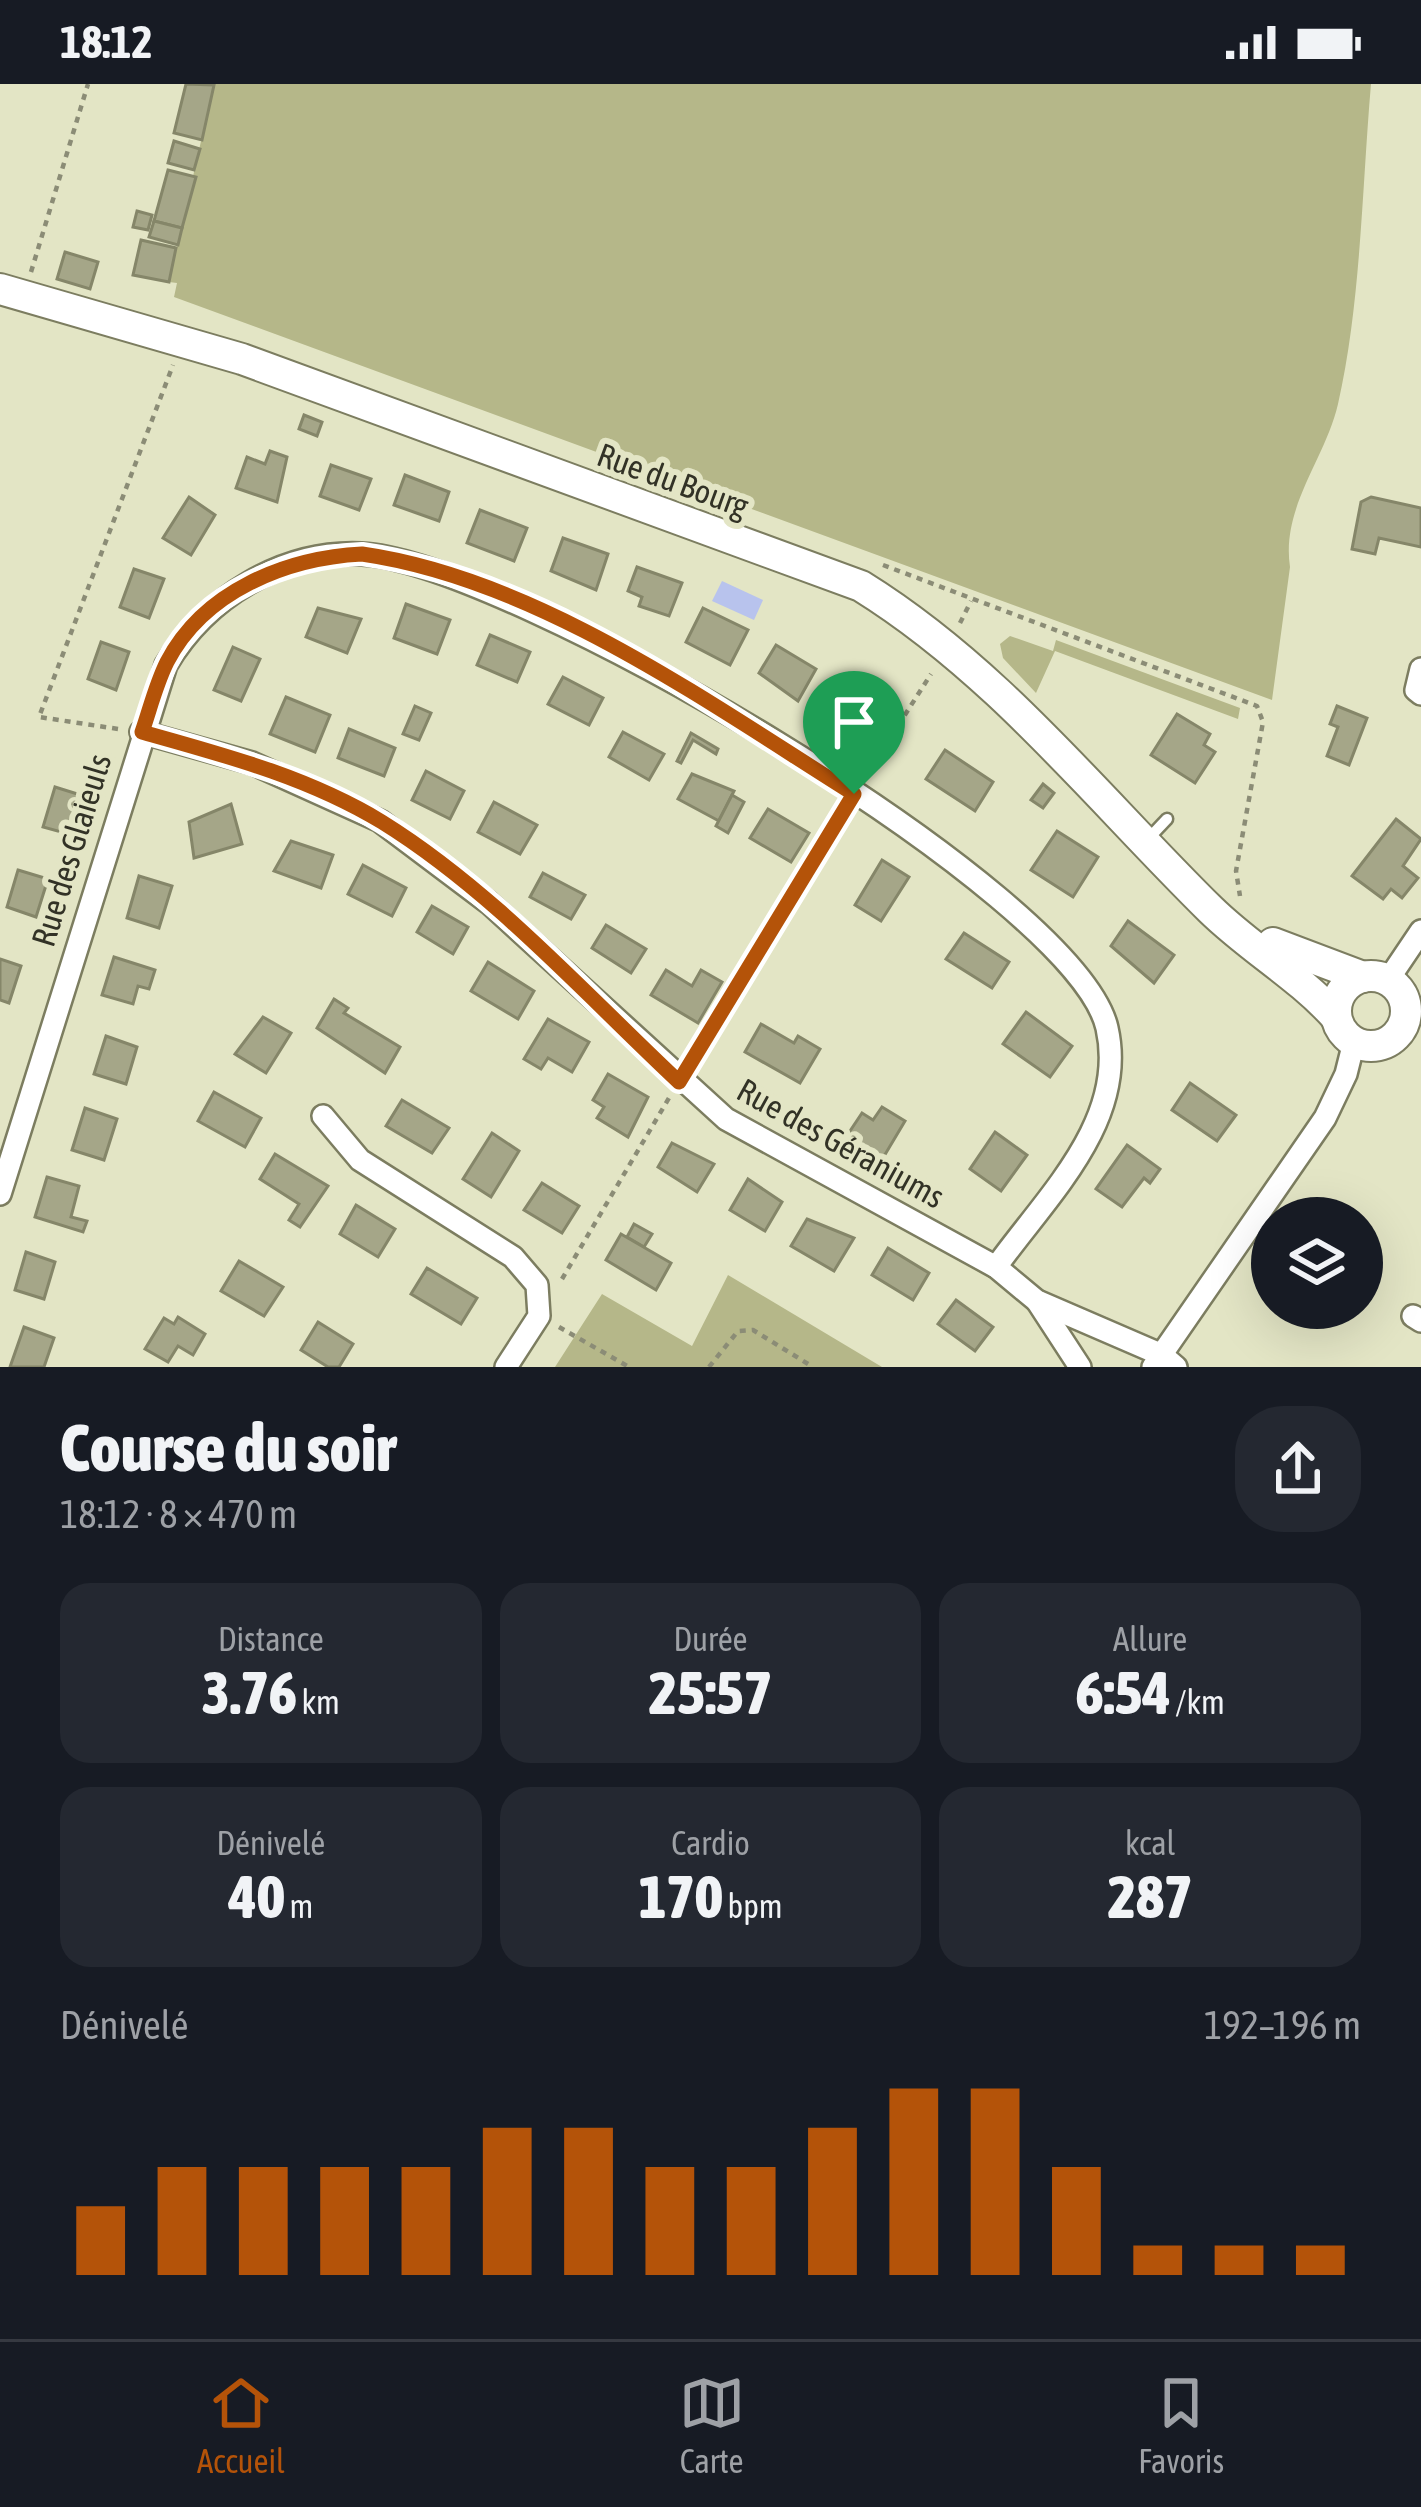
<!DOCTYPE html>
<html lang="fr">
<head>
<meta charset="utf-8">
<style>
	:root { --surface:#171b24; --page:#242831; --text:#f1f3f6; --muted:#9ea1a6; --line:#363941; --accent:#b45309 }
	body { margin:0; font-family:"Asap Condensed",sans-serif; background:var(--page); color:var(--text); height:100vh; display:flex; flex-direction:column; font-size:45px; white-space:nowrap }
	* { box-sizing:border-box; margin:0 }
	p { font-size:39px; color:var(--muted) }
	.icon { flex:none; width:66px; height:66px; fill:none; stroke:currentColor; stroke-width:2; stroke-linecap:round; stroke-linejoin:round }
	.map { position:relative; height:1283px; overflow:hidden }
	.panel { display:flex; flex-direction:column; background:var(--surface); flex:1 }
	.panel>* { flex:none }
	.tools { position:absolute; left:1251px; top:1113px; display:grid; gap:24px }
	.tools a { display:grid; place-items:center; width:132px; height:132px; border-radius:50%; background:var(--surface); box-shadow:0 12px 48px #0002; font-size:60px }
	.pin { position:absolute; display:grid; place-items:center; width:102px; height:102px; color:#fff; margin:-123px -51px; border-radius:50% 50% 50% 0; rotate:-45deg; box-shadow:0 0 12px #0007 }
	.pin .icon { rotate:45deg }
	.round { display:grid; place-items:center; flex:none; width:126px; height:126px; border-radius:48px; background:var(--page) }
	.headline { display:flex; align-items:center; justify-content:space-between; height:204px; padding:0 60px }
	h1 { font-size:66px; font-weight:800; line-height:90px }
	.figures { display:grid; grid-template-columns:repeat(3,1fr); gap:18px; height:204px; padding:12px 60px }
	.figures div { display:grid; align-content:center; border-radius:30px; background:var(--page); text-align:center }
	.figures b { font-size:60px; font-weight:800 }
	.figures small { font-size:33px; font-weight:400 }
	.figures p { font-size:33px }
	.chart { height:336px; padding:24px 60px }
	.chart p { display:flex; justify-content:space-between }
	.chart svg { width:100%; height:216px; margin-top:12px; stroke:var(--accent); stroke-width:6 }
	.status { display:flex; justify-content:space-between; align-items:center; height:84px; padding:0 60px; background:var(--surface); direction:ltr }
	.status svg { height:33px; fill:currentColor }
	.menu { display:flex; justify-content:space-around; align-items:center; height:168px; border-top:3px solid var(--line); background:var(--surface); font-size:33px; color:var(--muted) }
	.menu a { display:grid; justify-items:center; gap:6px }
	.menu .on { color:var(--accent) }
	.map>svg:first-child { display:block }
</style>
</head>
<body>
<div class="status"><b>18:12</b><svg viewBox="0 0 49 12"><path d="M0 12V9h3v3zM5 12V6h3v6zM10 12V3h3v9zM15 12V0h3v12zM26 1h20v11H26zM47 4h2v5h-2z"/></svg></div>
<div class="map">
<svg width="1421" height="1283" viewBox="0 0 1421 1283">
	<rect width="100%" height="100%" fill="#e3e5c5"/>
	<g fill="#b5b789">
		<path d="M214 0H1371C1362 103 1361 219 1338 320 1325 376 1281 423 1290 483L1272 616 174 213 177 199 169 198Z"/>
		<polygon points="1010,552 1053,567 1056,556 1240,624 1238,635 1055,567 1036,609 1003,574 1000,560"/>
		<polygon points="728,1191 882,1283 555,1283 602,1210 692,1262"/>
	</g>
	<polygon fill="#b8c3ed" points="722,497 763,516 754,536 712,517"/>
	<g fill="#a5a688" stroke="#858669" stroke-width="3">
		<polygon points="186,0 214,1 202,56 174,49"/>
		<polygon points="174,57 200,65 194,86 168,79"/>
		<polygon points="168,86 196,93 182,144 154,137"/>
		<polygon points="137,127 152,131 148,146 133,143"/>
		<polygon points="154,137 182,144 178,161 149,153"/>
		<polygon points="141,156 176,164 169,198 133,191"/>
		<polygon points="65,168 98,178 90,205 57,195"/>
		<polygon points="304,331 322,338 317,352 299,345"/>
		<polygon points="270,367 287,373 277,418 236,404 247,373 265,380"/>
		<polygon points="331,381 371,395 359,426 320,412"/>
		<polygon points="405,391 449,408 439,437 394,421"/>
		<polygon points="189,413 215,431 191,471 163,454"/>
		<polygon points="1371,413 1421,424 1421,463 1379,454 1375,470 1352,465 1361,418"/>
		<polygon points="480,426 527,444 514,477 467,459"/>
		<polygon points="563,454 608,470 596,506 551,487"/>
		<polygon points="637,483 682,499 669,532 639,522 642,513 628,507"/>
		<polygon points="134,485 164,495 149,534 120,523"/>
		<polygon points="406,520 450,536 437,570 394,554"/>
		<polygon points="318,524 361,535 347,569 306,553"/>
		<polygon points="703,524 748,546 730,581 686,558"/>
		<polygon points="490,551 530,568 517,598 477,581"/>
		<polygon points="101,558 129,568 116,606 88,595"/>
		<polygon points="776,561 816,585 798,617 759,589"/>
		<polygon points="233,563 260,575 241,617 214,606"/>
		<polygon points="563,593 603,614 589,641 548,620"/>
		<polygon points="836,604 883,633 866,659 820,631"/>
		<polygon points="286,613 330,631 315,668 270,650"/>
		<polygon points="415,622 431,629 419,656 403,650"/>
		<polygon points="1337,622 1367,634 1349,681 1327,672 1338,643 1330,640"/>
		<polygon points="1177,630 1210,650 1204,661 1215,668 1195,699 1151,671"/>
		<polygon points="349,645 395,664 384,692 338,674"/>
		<polygon points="623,648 664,670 649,696 609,673"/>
		<polygon points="691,649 718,665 716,670 693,656 681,679 677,677"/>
		<polygon points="945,666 993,698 975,727 926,695"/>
		<polygon points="426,687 464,707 450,735 412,716"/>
		<polygon points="692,690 734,707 719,737 678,715"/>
		<polygon points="1043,700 1054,709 1043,724 1031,716"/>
		<polygon points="55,703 84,712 72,751 43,743"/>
		<polygon points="732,711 744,718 728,749 716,742"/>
		<polygon points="494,718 537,741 520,770 478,748"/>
		<polygon points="231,720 242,760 194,774 189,738"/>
		<polygon points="768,725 809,749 791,778 750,754"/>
		<polygon points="1396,735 1421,755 1403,782 1418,794 1402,814 1391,805 1383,815 1352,792"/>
		<polygon points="1057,747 1098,773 1073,813 1031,786"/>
		<polygon points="291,757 333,771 321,804 274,787"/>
		<polygon points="882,776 909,793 881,837 855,821"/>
		<polygon points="363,781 406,804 392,832 348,810"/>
		<polygon points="18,786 48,795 36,833 7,823"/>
		<polygon points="543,789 585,811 571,835 530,813"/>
		<polygon points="139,792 172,802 159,844 127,834"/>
		<polygon points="432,822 468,843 453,870 417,848"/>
		<polygon points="1128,837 1174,871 1154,899 1111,862"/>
		<polygon points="606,841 646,865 631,889 592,864"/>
		<polygon points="964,849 1009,878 992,904 946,875"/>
		<polygon points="114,873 155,886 149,905 138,902 133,920 102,911"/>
		<polygon points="0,875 21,882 9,919 0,916"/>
		<polygon points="488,878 534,907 518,935 471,907"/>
		<polygon points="666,886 692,902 701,886 722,898 698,939 651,911"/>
		<polygon points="334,915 348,924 344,929 400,963 385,989 317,944"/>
		<polygon points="1026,928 1072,962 1050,993 1003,960"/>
		<polygon points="263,933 291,949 266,989 235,970"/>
		<polygon points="548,935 589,958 572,988 548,974 541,985 524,975"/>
		<polygon points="761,940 794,959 798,952 820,965 800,999 745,968"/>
		<polygon points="106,952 137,963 126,1000 94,990"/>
		<polygon points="608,990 648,1013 628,1053 597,1034 604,1023 593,1016"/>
		<polygon points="1190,999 1236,1031 1217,1057 1172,1026"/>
		<polygon points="214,1008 261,1034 245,1063 198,1037"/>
		<polygon points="402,1016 449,1044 432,1069 386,1042"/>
		<polygon points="882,1023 905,1037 880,1079 844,1056 862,1029 873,1036"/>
		<polygon points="85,1024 117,1035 104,1076 72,1066"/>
		<polygon points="995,1048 1027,1071 1001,1107 970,1085"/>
		<polygon points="492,1049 519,1067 491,1113 463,1095"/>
		<polygon points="672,1059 714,1080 697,1108 658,1083"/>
		<polygon points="1127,1061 1160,1085 1150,1099 1144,1094 1122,1123 1096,1105"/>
		<polygon points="275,1070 328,1102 300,1143 289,1136 299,1120 260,1095"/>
		<polygon points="47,1093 79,1102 71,1133 87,1137 83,1148 35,1133"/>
		<polygon points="748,1095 782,1118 765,1147 730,1126"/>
		<polygon points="542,1099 579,1122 562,1149 524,1126"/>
		<polygon points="356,1121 395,1145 378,1173 340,1150"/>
		<polygon points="807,1135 854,1154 834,1187 791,1162"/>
		<polygon points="634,1140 652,1150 644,1163 627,1153"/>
		<polygon points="621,1150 671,1179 656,1206 606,1176"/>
		<polygon points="888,1164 929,1189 913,1216 872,1191"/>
		<polygon points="26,1168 55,1178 44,1215 15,1206"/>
		<polygon points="239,1177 283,1203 264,1232 221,1207"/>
		<polygon points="427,1184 477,1214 461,1240 411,1210"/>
		<polygon points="956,1216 993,1243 975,1267 938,1240"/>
		<polygon points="178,1233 205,1250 193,1271 178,1262 168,1278 145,1265 164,1234 174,1240"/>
		<polygon points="318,1238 353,1260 339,1283 328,1283 301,1266"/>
		<polygon points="24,1243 54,1254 44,1283 10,1283"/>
	</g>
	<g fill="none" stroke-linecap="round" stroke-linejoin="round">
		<g stroke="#7c7d60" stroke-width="15">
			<polyline id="lane" points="1149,754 1167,735"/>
		</g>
		<g stroke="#7c7d60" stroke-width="26">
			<g id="street">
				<polyline points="1421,585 1416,606 1421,610"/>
				<polyline points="141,648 252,679 380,737 489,819 726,1035 996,1183 1037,1217 1162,1271 1176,1283"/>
				<polyline points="1388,896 1421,847"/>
				<polyline points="323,1032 360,1076 513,1173 537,1201 539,1232 506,1283"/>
				<path d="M0 1110 166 581C206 514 282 466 362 470 505 477 1076 807 1107 944 1128 1037 1046 1113 996 1183"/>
				<polyline points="1037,1217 1080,1283"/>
				<polyline points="1413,1232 1421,1237"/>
				<polyline points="1153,1283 1325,1034 1346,990 1354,958"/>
			</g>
		</g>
		<g stroke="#7c7d60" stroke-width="34">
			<g id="secondary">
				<path d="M0 205 242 275 861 502C998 587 1097 714 1211 826 1251 865 1299 892 1336 933"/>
				<polyline points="1273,859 1363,893"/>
				<circle cx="1371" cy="927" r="35"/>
			</g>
		</g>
		<g stroke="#8b8c76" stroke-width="4.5" stroke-dasharray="6 6" stroke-linecap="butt">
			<polyline points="31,188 88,0"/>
			<polyline points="883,481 1257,622 1263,638 1236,787 1240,812"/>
			<polyline points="960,539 971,517"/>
			<polyline points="118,645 39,633 173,281"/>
			<polyline points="866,692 931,590"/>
			<polyline points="694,973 844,727"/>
			<polyline points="562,1195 669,1014"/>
			<polyline points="559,1243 629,1283"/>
			<polyline points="709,1283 738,1247 753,1246 813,1283"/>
		</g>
		<use href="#lane" stroke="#fff" stroke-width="10"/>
		<use href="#street" stroke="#fff" stroke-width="21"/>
		<use href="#secondary" stroke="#fff" stroke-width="30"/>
	</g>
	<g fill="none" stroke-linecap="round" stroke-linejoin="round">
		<g stroke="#fff" stroke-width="24">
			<path id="route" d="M362 470C537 495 707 618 854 710L679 998C584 909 493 807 382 738 308 693 224 671 142 648 150 625 156 600 167 578 204 507 286 474 362 470Z"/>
		</g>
		<use href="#route" stroke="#b45309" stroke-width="15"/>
	</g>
	<g text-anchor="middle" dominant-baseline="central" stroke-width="12" stroke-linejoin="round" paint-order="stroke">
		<g font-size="33" fill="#323226" stroke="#e3e5c5">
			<text transform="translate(673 396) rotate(20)">Rue du Bourg</text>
			<text transform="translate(71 766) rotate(-73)">Rue des Glaieuls</text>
			<text transform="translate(841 1059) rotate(29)">Rue des Géraniums</text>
		</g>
	</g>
</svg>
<div class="tools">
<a><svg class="icon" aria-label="layers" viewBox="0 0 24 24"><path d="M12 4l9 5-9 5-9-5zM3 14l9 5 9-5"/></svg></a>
</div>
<div class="pin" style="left:854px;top:710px;background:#1e9e55"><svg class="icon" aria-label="arrive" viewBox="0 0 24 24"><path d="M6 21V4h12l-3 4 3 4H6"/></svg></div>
</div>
<section class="panel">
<div class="headline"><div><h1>Course du soir</h1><p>18:12 · 8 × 470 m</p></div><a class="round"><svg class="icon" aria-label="share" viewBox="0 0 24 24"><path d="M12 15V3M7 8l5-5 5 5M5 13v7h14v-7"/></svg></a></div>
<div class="figures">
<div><p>Distance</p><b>3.76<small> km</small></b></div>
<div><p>Durée</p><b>25:57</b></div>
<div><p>Allure</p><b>6:54<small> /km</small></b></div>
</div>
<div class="figures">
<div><p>Dénivelé</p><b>40<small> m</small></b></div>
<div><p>Cardio</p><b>170<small> bpm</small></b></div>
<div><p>kcal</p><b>287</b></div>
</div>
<div class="chart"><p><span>Dénivelé</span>192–196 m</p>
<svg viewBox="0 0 160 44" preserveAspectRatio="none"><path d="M5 44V30M15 44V22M25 44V22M35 44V22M45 44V22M55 44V14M65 44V14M75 44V22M85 44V22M95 44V14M105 44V6M115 44V6M125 44V22M135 44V38M145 44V38M155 44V38"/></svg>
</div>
</section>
<nav class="menu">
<a class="on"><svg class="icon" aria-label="home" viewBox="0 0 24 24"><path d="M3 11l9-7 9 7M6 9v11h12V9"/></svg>Accueil</a>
<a><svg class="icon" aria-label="map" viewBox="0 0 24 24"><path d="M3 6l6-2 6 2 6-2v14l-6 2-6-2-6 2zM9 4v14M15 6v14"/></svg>Carte</a>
<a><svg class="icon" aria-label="saved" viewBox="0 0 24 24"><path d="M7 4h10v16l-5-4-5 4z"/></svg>Favoris</a>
</nav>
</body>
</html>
